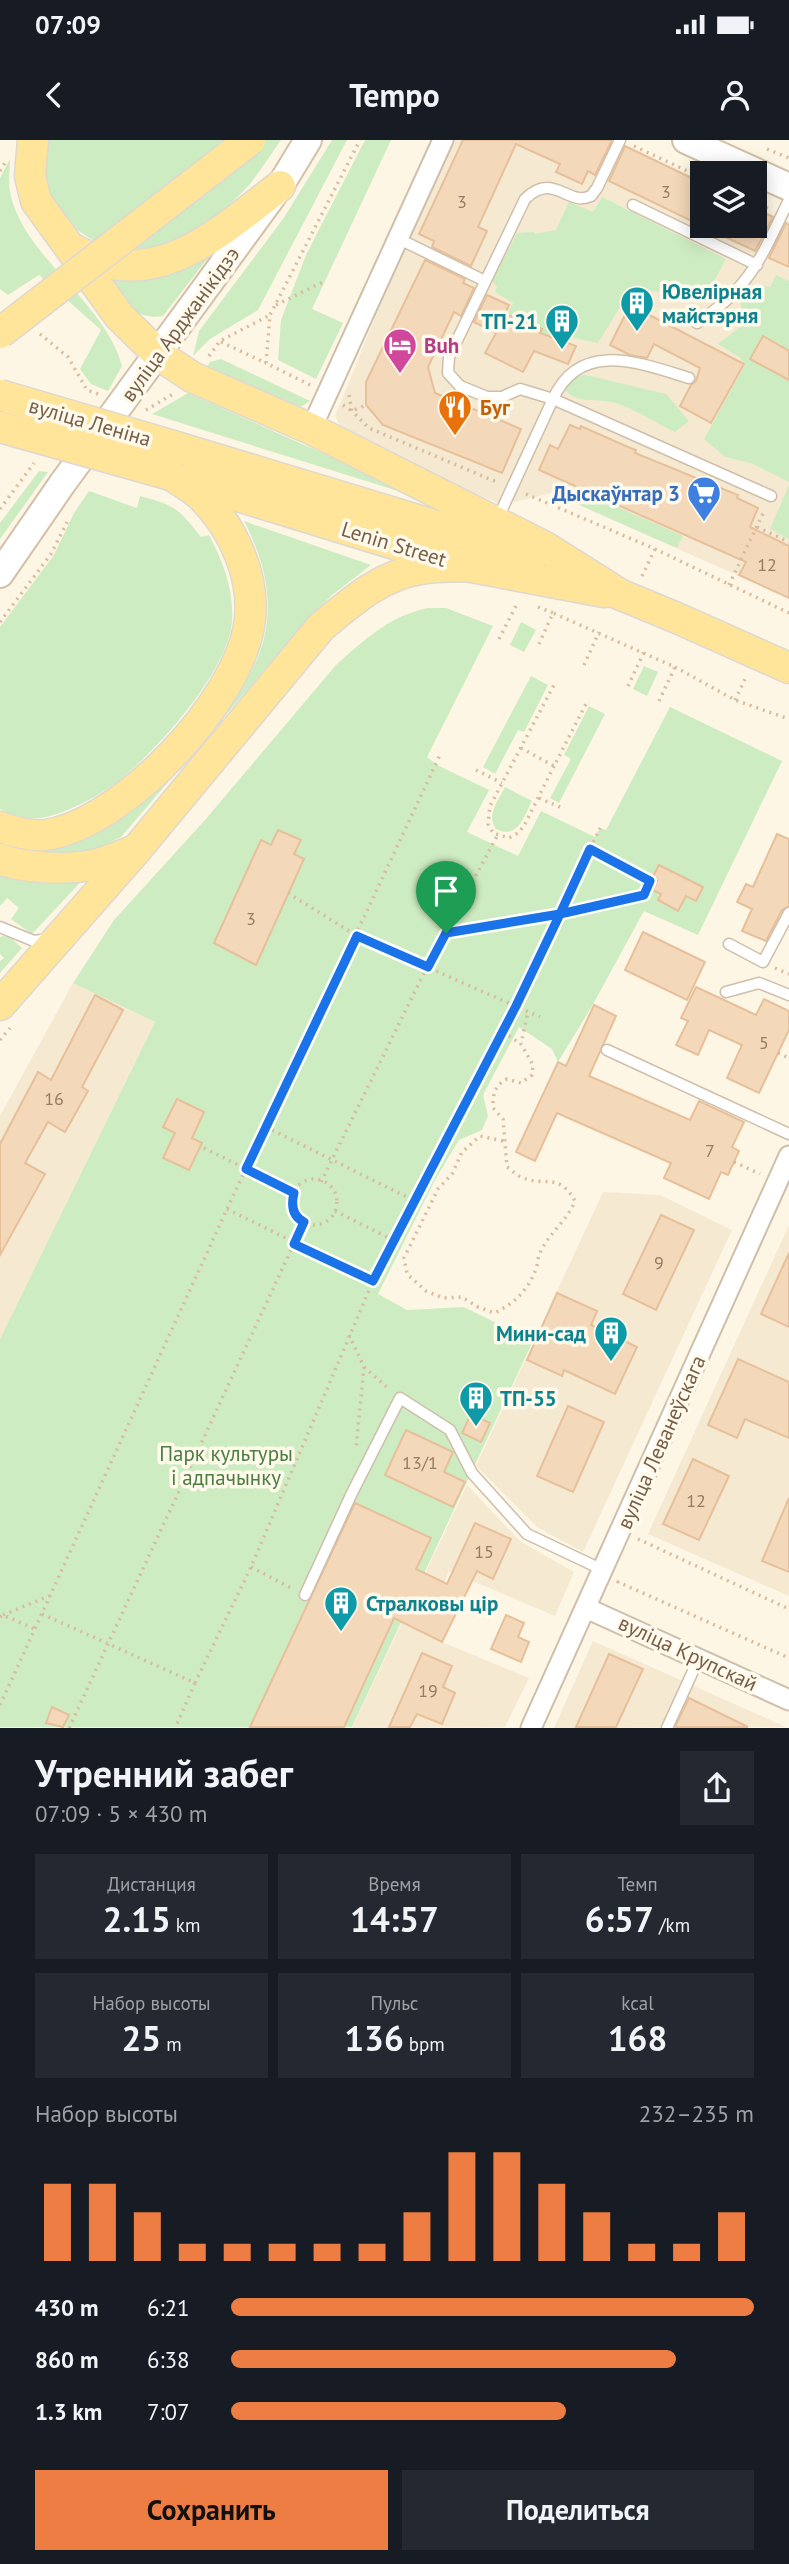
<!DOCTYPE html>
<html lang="ru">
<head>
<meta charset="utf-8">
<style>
	:root { --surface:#171b24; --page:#242831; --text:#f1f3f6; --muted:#9ea1a6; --accent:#ed7d43 }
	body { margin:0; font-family:"PT Sans",sans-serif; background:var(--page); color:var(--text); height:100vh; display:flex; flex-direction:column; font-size:26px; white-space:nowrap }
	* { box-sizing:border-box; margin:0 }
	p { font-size:23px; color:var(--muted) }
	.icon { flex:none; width:38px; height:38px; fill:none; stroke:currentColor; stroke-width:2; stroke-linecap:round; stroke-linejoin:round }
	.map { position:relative; height:1588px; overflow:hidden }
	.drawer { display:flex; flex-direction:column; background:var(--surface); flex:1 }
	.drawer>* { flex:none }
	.controls { position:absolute; left:690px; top:21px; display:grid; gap:14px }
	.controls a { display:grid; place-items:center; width:77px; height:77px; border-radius:0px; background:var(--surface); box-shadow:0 4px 18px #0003; font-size:35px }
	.pin { position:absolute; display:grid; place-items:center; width:60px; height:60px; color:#fff; margin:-72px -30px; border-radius:50% 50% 50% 0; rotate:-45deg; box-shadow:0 0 7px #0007 }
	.pin .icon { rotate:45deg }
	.round { display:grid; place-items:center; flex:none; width:74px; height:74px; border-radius:0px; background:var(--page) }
	.head { display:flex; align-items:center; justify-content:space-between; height:119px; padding:0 35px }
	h1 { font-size:38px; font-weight:700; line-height:52px }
	.figures { display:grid; grid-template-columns:repeat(3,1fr); gap:10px; height:119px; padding:7px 35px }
	.figures div { display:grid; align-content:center; border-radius:0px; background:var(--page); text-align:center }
	.figures b { font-size:35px; font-weight:700 }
	.figures small { font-size:19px; font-weight:400 }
	.figures p { font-size:19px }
	.chart { height:196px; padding:14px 35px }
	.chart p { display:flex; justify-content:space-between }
	.chart svg { width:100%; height:126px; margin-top:7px; stroke:var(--accent); stroke-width:6 }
	.cta { display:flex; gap:14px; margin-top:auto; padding:14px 35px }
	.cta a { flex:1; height:80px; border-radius:0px; background:var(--accent); color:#111; font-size:28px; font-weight:700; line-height:80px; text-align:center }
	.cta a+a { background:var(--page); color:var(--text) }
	ul { padding:0 35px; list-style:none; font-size:23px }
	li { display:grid; grid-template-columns:112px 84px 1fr; align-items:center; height:52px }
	li i { height:18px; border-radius:9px; background:var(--accent) }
	.status { display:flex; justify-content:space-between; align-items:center; height:49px; padding:0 35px; background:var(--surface); direction:ltr }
	.status svg { height:19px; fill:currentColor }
	header { display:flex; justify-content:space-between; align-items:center; height:91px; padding:0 35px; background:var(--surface); font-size:32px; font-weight:700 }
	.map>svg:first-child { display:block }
</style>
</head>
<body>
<div class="status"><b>07:09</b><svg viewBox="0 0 49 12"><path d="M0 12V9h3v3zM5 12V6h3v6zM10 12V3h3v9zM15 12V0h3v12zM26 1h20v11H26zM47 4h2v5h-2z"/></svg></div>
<header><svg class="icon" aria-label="back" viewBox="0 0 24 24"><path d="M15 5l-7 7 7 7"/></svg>Tempo<svg class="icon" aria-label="person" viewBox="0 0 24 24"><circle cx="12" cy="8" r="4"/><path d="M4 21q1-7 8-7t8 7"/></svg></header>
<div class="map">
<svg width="789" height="1588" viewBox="0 0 789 1588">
	<rect width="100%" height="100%" fill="#fdf6e4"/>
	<g fill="#f5e9d2">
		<polygon points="453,0 613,0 702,41 702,86 754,86 754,66 789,82 789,458 551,353 502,365 345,297 335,276 413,84"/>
		<polygon points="73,843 155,882 0,1199 0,976"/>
		<polygon points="603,1052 660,1055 732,1090 583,1412 537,1387 476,1326"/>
		<polygon points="789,1085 789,1456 648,1394"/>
		<polygon points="467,1345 520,1401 574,1432 555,1476 449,1431 444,1443 407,1484 442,1502 529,1538 505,1587 352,1588"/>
		<polygon points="593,1501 786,1587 554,1588"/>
	</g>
	<g fill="#ceecc2">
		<path d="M48 0H281C271 14 261 30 250 44 235 61 192 100 170 107 102 128 29 73 48 0Z"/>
		<polygon points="332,0 347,0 258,170 210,199 193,216 199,191 283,79"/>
		<polygon points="365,0 391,0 312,169 343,183 316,239 278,220 281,180 306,115"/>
		<path d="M10 19C10 30 8 41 10 52 22 116 104 160 122 226L108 251 91 244 80 229 101 190 39 135 8 155 0 149V38Z"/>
		<polygon points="602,57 726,119 711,147 670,154 632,147 598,203 555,194 545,212 499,190 513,163 495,152 497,147 492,141 517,93 534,92 535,94 556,90 569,62 593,72"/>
		<path d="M211 114 163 176C134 182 118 154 101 135 149 140 169 139 211 114Z"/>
		<polygon points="776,135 789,141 789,342 751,323 725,317 704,299 745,225 741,218 718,204 744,184 740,159 756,145 770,147"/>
		<polygon points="221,219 310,261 291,273 203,232 210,222"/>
		<path d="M586 235 666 254 689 281 675 292C656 283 635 269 615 263 596 257 577 266 563 248L575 236Z"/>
		<polygon points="188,253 427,360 152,274"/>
		<polygon points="39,331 48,332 0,399 0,383"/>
		<polygon points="789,345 789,399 770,389"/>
		<polygon points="572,347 683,396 677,408 566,359"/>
		<path d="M89 351 137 368 140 356C175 365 179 369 201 397L209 395C223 422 234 449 232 481 229 530 159 608 121 639 101 655 71 671 46 677 30 681 14 676 0 669V487L54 415 74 373Z"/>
		<path d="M244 381 371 425 332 455 309 478 121 697 96 709 67 716 0 710V701L34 708C72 681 110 654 148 627 168 612 206 590 221 573 276 513 281 452 244 381Z"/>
		<path d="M428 468H446L493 486 427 617 437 625 489 650 467 692 518 716 541 671 595 697 600 688 606 690 670 567 782 621 698 795 644 771 592 866 558 922 552 909 519 887 483 955 488 976 482 990 459 1000 435 1040 378 1154 407 1170 464 1167 533 1201 352 1587H0V1199L155 882 73 843 114 780 205 680 336 525C364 500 391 475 428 468Z"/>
		<polygon points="521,482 536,490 524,512 510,505"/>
		<polygon points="644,526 658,532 647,556 633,549"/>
		<polygon points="531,536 548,545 524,592 518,590 495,634 483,627"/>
		<polygon points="589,566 605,574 559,663 550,658 571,619 564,615"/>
		<path d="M505 647 532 661C524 677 517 700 496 689 486 675 498 661 505 647Z"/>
		<polygon points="0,730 89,733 32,794 11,779 19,768 7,758 0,766"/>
		<polygon points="4,796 11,798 22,808 0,833 0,821 4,818 0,814 0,797"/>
	</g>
	<g fill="#f4d8ba" stroke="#e7c09a" stroke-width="2">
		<polygon points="463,0 612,0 595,35 588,31 582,44 556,32 560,24 516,4 478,87 487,91 471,126 432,107 434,101 419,94"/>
		<polygon points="625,6 702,43 702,86 609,41"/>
		<polygon points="754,68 773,77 755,111 702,86 754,86"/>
		<polygon points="786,83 789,85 789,127 769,118"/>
		<polygon points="425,120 465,139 463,143 474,148 461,176 454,172 428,227 435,253 521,289 502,333 383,285 366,265 366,242"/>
		<polygon points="487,155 509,165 505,174 542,189 540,193 576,206 568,224 534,211 523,232 485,213 496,193 474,182"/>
		<polygon points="630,165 744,224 711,283 680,266 691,245 696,241 700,228 654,204 647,218 630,215 610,205"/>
		<polygon points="763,196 789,211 789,240 750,219"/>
		<polygon points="570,285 580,289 581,286 628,307 636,310 635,313 738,355 737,358 758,368 750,387 789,406 789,458 739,435 746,422 539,330 550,305 558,309"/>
		<polygon points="278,690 301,700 294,714 304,719 256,825 214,803 261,700 271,705"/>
		<polygon points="777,694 789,699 789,766 782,770 766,801 742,791 752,769 737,762 746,744 753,747"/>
		<polygon points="659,725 703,747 696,761 686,756 678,771 658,760 661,754 653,750 657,741 652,738"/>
		<polygon points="643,792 705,822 687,860 625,830"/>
		<polygon points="696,847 756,875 764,859 789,871 789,890 759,953 727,938 742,905 709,890 698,915 676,905 688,881 681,878"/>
		<polygon points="95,855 123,870 82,947 88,951 65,992 48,982 25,1023 45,1034 0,1115 0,1004 38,932 51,940"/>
		<polygon points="594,865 616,876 589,936 690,980 699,961 744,982 732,1007 739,1011 728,1035 721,1032 709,1059 664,1038 671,1023 557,973 535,1021 516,1012 558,922 566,926"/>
		<polygon points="177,959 204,972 192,998 202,1003 189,1030 163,1018 175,993 163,987"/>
		<polygon points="661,1075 694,1090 656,1170 623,1154"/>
		<polygon points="789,1113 789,1187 761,1174"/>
		<polygon points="557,1153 597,1171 591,1185 637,1207 615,1254 564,1230 562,1236 527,1220"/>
		<polygon points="738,1219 789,1242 789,1298 745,1279 737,1298 708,1285"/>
		<polygon points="568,1266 604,1282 573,1352 537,1336"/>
		<polygon points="471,1274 490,1283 481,1302 462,1293"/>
		<polygon points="406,1290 453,1312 444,1332 465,1342 453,1367 385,1335"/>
		<polygon points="693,1319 729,1336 699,1400 663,1384"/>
		<polygon points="789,1358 789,1432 762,1421"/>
		<polygon points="355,1363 431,1398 416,1429 447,1444 475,1383 511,1399 493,1439 477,1431 442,1502 394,1478 344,1587 250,1587"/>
		<polygon points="506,1475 524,1483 518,1497 529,1502 521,1522 491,1509"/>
		<polygon points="422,1513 452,1526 443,1547 455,1553 442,1584 417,1574 410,1587 389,1587"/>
		<polygon points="609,1514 643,1529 616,1587 576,1587"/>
		<polygon points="689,1558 748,1587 675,1587"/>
		<polygon points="52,1567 69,1575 63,1587 46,1583"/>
	</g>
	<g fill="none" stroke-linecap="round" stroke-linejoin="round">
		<g stroke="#cfbfaa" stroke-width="13">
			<g id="lane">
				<path d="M620 0 597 48 591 56C567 67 554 31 525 59L449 217 448 233 460 246 487 257H502L520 249 553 259C580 199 640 223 689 238"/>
				<polyline points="633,65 757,125"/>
				<polyline points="397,98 485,141"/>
				<path d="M697 183C752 146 761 117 789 60"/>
				<polyline points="498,378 553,259 771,356"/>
				<polyline points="0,787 34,801 49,799"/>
				<polyline points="729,804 763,822 789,773"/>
				<polyline points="726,852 759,843 789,855"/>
				<polyline points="607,910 789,994"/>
				<polyline points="305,1455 351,1355 400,1258 450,1290 472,1333 527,1394 603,1430"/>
				<polyline points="667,1588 699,1518"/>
			</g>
		</g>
		<g stroke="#cfbfaa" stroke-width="23">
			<g id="street">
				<polyline points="311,289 443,0"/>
				<polyline points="586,1468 789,1560"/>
				<polyline points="531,1588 789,1016"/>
			</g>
		</g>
		<g stroke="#d3c0a7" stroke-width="30">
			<g id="secondary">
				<polyline points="686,0 789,47"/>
				<polyline points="0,434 62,344 280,46 308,0"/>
			</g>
		</g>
		<g stroke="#ded8d3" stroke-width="33">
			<g id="primary">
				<polyline points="33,0 30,36 36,61 120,177 159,215 192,237 311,289 545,407 621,455"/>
				<path d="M77 111C155 155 222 90 280 46"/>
				<polyline points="180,308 470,396 531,418"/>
				<polyline points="186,340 466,426 604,452"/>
				<polyline points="602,447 677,478 789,528"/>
				<path d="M0 687C14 692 31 697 46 695 124 683 236 563 249 486 257 440 234 388 201 356 193 348 181 342 171 335"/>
				<path d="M0 719C25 729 71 730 97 724 109 721 122 715 133 711"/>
				<path d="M0 865 137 709 321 487C351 462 381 435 421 429 436 426 451 427 466 426"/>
			</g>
		</g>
		<g stroke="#d9bb9d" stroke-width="3.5" stroke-dasharray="2 5" stroke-linecap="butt">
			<polyline points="634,6 702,38"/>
			<polyline points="767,9 789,18"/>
			<polyline points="0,31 6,21"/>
			<polyline points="754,62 768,68"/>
			<polyline points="276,165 325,141"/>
			<polyline points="40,194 68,217 87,250 98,254"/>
			<polyline points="221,202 266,223"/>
			<polyline points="209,216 220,201 270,175"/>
			<polyline points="310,245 266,223 270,175 360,0"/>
			<polyline points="349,255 352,271 369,288 499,343"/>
			<polyline points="343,265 352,271 366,265"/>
			<polyline points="146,270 173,254"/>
			<polyline points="526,354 655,409 789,473"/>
			<polyline points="0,369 34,323"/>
			<polyline points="757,387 789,402"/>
			<polyline points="642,436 655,409"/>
			<polyline points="729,445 765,369"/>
			<polyline points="538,467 553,473"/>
			<polyline points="0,482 51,414 67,382"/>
			<polyline points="499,499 518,462"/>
			<polyline points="539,504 553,473 675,527 659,561"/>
			<polyline points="584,525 599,492"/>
			<polyline points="675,527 735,560 789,579"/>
			<polyline points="628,546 644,512"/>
			<polyline points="735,560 746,537"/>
			<polyline points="521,608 554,626 588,560"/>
			<polyline points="554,626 524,686 518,693 509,698 493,693 488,684 490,666 555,543"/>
			<polyline points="476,630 502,643"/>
			<polyline points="539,658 562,668"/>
			<polyline points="288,753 357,796 540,877"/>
			<polyline points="446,793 560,773 644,755 650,741 590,709"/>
			<polyline points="775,828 789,834"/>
			<polyline points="503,892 521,904"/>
			<polyline points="0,900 10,888"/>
			<polyline points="778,913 789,918"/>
			<polyline points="266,987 415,1061"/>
			<path d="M503 1001 480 996 462 1012 452 1034 438 1049 404 1118 407 1134 426 1151 443 1158 462 1157 478 1167 494 1173C516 1163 529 1149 537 1126 538 1121 538 1115 541 1111 550 1092 567 1081 575 1061 558 1031 545 1048 521 1037 516 1035 512 1030 507 1027L503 979 493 968C493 954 494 946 507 939L521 943 532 935 533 925 521 904 528 871"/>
			<polyline points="204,1008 294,1053"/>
			<polyline points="734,1022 760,1034"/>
			<circle cx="314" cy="1062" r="23"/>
			<polyline points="321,1042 427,827 497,696"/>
			<polyline points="227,1069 373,1141"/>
			<polyline points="335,1071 393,1100"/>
			<polyline points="349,1195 364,1227 356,1308"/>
			<polyline points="364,1227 389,1249"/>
			<polyline points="638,1399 789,1469"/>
			<polyline points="251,1427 293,1449"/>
			<polyline points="618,1443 618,1442 789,1518"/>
			<polyline points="42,1474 195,1543 175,1588"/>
			<polyline points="3,1475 49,1456"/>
			<polyline points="0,1477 3,1475 35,1489"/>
			<polyline points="195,1543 251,1427 373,1141 516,866 600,688"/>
			<polyline points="0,1565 227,1069 441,613"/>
			<polyline points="69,1588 304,1082"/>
		</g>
		<use href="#lane" stroke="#fff" stroke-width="10"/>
		<use href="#street" stroke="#fff" stroke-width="19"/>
		<use href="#secondary" stroke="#fff" stroke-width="26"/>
		<use href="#primary" stroke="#ffe59a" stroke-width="30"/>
		<g stroke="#ded8d3" stroke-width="33" stroke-linecap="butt">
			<g id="primary-bridge">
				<polyline points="0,193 250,0"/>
				<polyline points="0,255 180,308"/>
				<polyline points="0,287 171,335"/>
			</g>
		</g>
		<use href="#primary-bridge" stroke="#ffe59a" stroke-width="30"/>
	</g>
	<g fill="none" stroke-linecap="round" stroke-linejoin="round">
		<g stroke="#fff" stroke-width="14">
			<path id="route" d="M446 793 428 827 357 796 246 1029 294 1053C291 1065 292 1076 304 1082L294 1104 373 1141 516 866 560 774 644 755 650 741 590 709 560 774 446 793"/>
		</g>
		<use href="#route" stroke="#1a73e8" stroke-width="9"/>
	</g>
	<defs>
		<g id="building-pin" transform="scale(1.75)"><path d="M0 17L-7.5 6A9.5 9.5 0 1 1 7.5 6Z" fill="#0f9aa8" stroke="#fffaeb"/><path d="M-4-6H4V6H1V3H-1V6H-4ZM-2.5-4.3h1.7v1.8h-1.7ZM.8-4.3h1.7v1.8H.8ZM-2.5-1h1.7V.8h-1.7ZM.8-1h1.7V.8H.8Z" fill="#fff"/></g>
		<g id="hotel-pin" transform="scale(1.75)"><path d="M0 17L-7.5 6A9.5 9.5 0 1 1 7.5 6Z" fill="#d1479c" stroke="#fffaeb"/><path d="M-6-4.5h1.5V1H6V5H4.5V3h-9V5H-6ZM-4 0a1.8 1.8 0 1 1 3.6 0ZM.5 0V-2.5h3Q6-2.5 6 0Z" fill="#fff"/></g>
		<g id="restaurant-pin" transform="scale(1.75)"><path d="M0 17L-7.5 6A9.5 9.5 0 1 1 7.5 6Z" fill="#e8710a" stroke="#fffaeb"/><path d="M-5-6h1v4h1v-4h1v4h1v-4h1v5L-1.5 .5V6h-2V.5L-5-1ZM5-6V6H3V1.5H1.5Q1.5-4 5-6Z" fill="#fff"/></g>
		<g id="supermarket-pin" transform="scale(1.75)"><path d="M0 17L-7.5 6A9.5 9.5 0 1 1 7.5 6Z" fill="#3f7fe0" stroke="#fffaeb"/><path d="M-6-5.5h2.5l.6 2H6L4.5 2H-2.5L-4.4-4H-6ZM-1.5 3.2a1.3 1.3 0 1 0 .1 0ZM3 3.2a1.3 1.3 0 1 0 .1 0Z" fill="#fff"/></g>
	</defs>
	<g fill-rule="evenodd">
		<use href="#building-pin" x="637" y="163"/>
		<use href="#building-pin" x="562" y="181"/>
		<use href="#hotel-pin" x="400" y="205"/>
		<use href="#restaurant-pin" x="455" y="267"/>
		<use href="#supermarket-pin" x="704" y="353"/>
		<use href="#building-pin" x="611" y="1193"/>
		<use href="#building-pin" x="476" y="1258"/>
		<use href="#building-pin" x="341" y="1463"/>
	</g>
	<g text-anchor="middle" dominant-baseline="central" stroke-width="7" stroke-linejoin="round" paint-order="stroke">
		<g font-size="18" fill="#967c64">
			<text x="666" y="51">3</text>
			<text x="462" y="61">3</text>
			<text x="767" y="424">12</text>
			<text x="251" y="778">3</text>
			<text x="764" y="902">5</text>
			<text x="54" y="958">16</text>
			<text x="710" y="1010">7</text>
			<text x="659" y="1122">9</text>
			<text x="420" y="1322">13/1</text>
			<text x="696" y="1360">12</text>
			<text x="484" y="1411">15</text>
			<text x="428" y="1550">19</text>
		</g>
		<g font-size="21" font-weight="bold" fill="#0d838f" stroke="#fffaeb" text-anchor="start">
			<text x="662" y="151">Ювелірная<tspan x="662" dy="24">майстэрня</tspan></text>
			<text x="538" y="181" text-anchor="end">ТП-21</text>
			<text x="586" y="1193" text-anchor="end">Мини-сад</text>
			<text x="500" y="1258">ТП-55</text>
			<text x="366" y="1463">Стралковы цір</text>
		</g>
		<g font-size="21" fill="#775e48" stroke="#fffaeb">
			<text transform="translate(180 184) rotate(-54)">вуліца Арджанікідзэ</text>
			<text transform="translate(90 282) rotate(16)">вуліца Леніна</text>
			<text transform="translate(394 404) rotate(17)">Lenin Street</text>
			<text transform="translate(661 1302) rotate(-66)">вуліца Леванеўскага</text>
			<text transform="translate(688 1513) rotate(25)">вуліца Крупскай</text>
		</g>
		<g font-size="21" font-weight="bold" fill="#b23c85" stroke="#fffaeb" text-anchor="start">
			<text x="424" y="205">Buh</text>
		</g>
		<g font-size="21" font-weight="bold" fill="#c56008" stroke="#fffaeb" text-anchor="start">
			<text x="480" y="267">Буг</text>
		</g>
		<g font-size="21" font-weight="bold" fill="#366cbe" stroke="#fffaeb" text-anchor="end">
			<text x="680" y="353">Дыскаўнтар 3</text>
		</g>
		<g font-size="21" fill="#4b7e40" stroke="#fffaeb">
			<text x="226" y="1313">Парк культуры<tspan x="226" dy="24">і адпачынку</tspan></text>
		</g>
	</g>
</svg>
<div class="controls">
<a><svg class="icon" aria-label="layers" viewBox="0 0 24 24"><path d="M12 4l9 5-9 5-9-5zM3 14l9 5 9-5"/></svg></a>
</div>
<div class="pin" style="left:446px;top:793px;background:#1e9e55"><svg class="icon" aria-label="arrive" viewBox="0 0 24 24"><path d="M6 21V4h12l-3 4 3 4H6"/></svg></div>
</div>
<section class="drawer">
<div class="head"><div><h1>Утренний забег</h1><p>07:09 · 5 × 430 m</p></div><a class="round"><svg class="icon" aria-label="share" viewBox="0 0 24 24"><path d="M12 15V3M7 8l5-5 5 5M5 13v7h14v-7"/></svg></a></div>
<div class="figures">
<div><p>Дистанция</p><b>2.15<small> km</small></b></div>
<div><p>Время</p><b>14:57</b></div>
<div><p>Темп</p><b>6:57<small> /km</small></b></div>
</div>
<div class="figures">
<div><p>Набор высоты</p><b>25<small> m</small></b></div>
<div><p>Пульс</p><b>136<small> bpm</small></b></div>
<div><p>kcal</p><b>168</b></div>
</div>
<div class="chart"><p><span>Набор высоты</span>232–235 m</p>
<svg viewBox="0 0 160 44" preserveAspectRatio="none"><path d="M5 44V17M15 44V17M25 44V27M35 44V38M45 44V38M55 44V38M65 44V38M75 44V38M85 44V27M95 44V6M105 44V6M115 44V17M125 44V27M135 44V38M145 44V38M155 44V27"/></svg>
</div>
<ul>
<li><b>430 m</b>6:21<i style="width:100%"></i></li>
<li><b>860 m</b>6:38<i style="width:85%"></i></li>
<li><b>1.3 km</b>7:07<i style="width:64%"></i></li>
</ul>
<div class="cta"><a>Сохранить</a><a>Поделиться</a></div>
</section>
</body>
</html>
